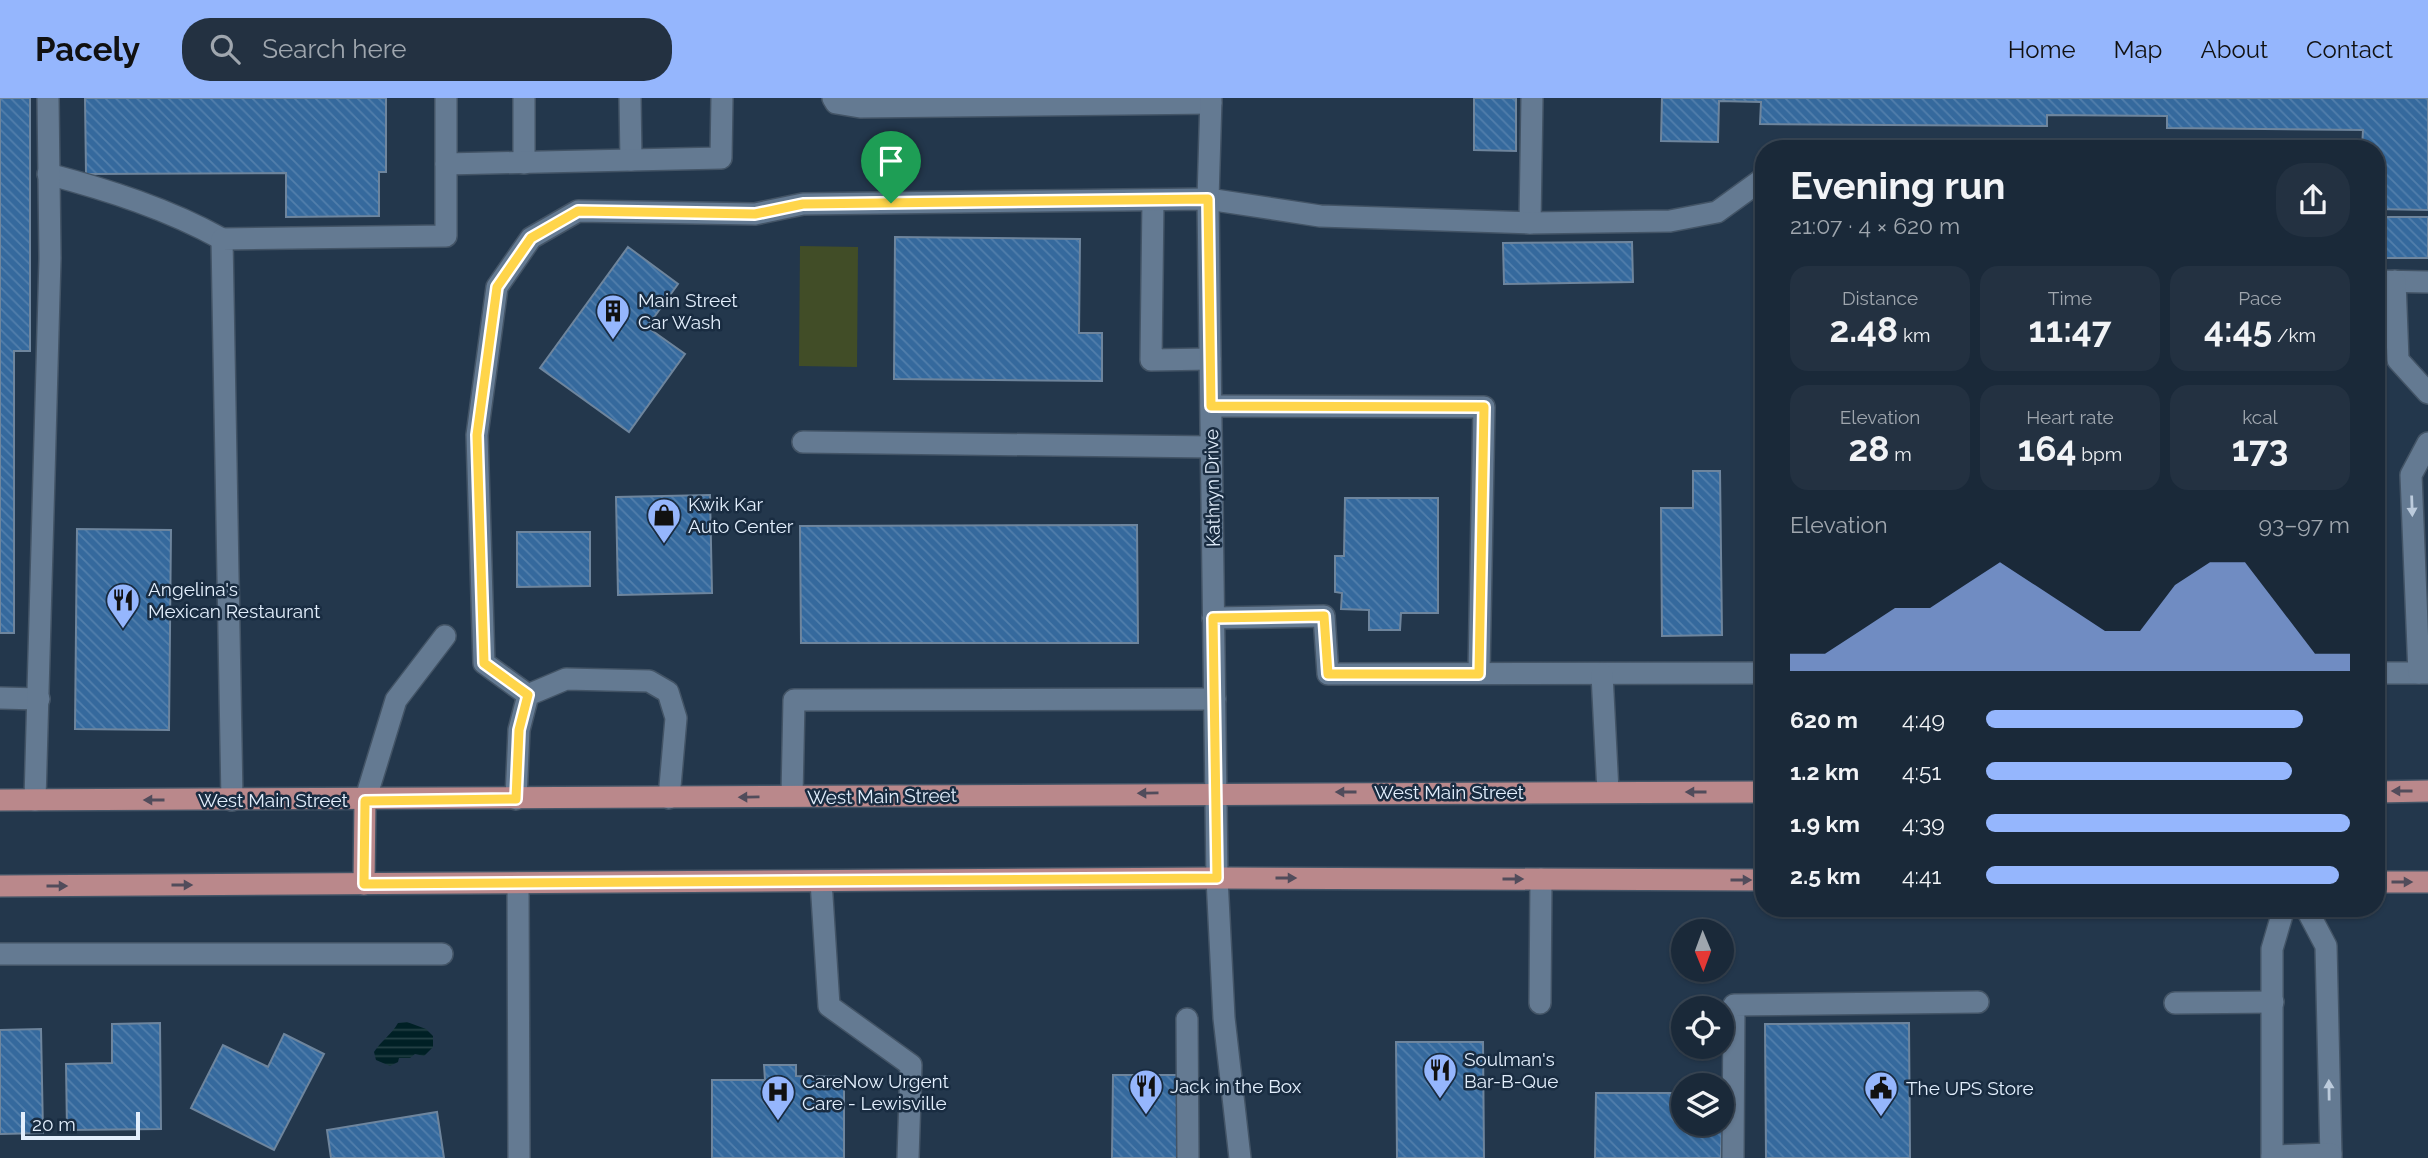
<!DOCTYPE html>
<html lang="en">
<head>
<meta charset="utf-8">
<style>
	:root { --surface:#1a2939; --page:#233141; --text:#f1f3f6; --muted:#9fa6ae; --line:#384553; --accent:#95b6fd }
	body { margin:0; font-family:Raleway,sans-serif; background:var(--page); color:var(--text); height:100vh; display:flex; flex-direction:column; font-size:26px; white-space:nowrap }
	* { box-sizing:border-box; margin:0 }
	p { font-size:23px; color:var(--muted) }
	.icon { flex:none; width:38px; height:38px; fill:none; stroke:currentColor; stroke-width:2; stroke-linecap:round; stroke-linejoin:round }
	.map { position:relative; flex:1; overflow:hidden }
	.panel { position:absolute; left:1755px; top:42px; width:630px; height:777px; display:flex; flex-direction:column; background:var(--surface); border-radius:28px; box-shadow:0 2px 5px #0004,0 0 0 2px var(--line) }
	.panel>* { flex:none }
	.needle { width:46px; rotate:179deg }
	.buttons { position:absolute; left:1671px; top:821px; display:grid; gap:14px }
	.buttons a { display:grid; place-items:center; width:63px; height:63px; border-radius:50%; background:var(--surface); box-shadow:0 2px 5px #0004,0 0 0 2px var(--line); font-size:35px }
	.scale { position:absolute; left:21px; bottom:18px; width:119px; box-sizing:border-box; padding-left:7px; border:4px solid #e2eefc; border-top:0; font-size:19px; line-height:24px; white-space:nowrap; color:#e2eefc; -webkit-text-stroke:5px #192c41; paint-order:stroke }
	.pin { position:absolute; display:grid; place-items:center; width:60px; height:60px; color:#fff; margin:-72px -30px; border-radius:50% 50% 50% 0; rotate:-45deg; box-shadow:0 0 7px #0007 }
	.pin .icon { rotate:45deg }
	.round { display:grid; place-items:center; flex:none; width:74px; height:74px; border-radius:28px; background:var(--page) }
	.overview { display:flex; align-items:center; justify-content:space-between; height:119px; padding:0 35px }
	h1 { font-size:38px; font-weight:700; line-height:52px }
	.stats { display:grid; grid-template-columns:repeat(3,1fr); gap:10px; height:119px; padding:7px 35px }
	.stats div { display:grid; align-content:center; border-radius:18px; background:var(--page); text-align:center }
	.stats b { font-size:35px; font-weight:700 }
	.stats small { font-size:19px; font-weight:400 }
	.stats p { font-size:19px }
	.chart { height:196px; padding:14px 35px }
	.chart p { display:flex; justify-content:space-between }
	.chart svg { width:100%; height:126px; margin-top:7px; fill:var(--accent); opacity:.7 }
	ul { padding:0 35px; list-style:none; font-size:23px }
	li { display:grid; grid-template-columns:112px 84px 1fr; align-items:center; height:52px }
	li i { height:18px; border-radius:9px; background:var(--accent) }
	header { display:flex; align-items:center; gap:42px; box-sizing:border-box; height:98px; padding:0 35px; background:var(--accent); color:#111 }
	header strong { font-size:33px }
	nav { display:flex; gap:38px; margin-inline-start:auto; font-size:24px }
	.search { width:490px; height:63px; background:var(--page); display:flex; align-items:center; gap:18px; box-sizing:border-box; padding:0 24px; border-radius:28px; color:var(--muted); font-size:26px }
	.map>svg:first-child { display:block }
</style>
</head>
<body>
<header>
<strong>Pacely</strong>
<div class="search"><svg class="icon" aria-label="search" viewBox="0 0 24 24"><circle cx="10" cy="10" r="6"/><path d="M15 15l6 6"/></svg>Search here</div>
<nav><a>Home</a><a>Map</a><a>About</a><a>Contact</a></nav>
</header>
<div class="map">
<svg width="2428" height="1060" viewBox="0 0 2428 1060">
	<defs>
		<pattern id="water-rules" width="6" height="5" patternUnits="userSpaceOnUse" patternTransform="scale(1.75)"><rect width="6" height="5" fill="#002025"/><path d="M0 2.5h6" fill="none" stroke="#254146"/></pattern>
		<pattern id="building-back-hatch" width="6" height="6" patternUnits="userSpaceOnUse" patternTransform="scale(1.75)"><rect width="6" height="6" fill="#35699d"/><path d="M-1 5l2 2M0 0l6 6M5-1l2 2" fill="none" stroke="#527fac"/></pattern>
	</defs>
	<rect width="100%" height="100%" fill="#23374c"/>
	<polygon fill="#414d27" points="800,148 858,149 857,269 799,268"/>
	<path fill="url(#water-rules)" d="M407 924 426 931 433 938V949L424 958 415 956 410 960H399L398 964 390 968 376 962 374 954C382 942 391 937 398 925Z"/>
	<g fill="url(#building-back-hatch)" stroke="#6e859d" stroke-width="2">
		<polygon points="0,0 30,0 30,253 14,253 14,535 0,535"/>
		<polygon points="85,0 386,0 386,74 379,74 379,118 286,119 286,75 86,76"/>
		<polygon points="1474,0 1516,0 1516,53 1474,52"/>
		<polygon points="1662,0 2428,0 2428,112 2376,111 2376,51 2362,51 2363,32 2167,30 2167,18 2047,17 2047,28 1760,26 1761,4 1719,3 1718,44 1661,43"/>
		<rect x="2376" y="119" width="52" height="41"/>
		<polygon points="895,139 1080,141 1079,235 1102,235 1102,283 894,281"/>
		<polygon points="1632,144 1633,184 1504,186 1503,145"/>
		<polygon points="628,149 678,186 647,229 685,256 629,334 540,270"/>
		<polygon points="1693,373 1720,373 1722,537 1662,538 1661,410 1693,410"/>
		<polygon points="710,397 712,495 618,497 616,399"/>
		<polygon points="1345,400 1438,400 1438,515 1401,515 1400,532 1369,532 1369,512 1341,511 1342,495 1335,494 1335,458 1344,458"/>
		<polygon points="1137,427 1138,545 801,545 800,428"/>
		<polygon points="77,431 171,432 169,632 75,631"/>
		<polygon points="517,434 590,434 590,488 517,489"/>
		<polygon points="160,925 161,1031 67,1032 66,966 112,965 112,926"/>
		<polygon points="1909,925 1910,1060 1766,1060 1765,926"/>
		<polygon points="41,931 43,1035 0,1036 0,932"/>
		<polygon points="284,936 324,956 274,1052 191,1010 223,947 268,969"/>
		<polygon points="1396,944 1483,944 1484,1060 1397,1060"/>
		<polygon points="764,967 796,967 796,978 844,979 844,1060 712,1060 712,982 765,982"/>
		<polygon points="1113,977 1179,977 1179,1060 1112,1060"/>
		<polygon points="1596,995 1684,995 1684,1026 1722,1026 1721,1060 1595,1060"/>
		<polygon points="437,1014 444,1060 331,1060 327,1032"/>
	</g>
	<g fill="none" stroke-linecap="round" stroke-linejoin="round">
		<g stroke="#435466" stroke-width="24">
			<g id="lane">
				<polyline points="524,0 524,65"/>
				<polyline points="630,0 631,62"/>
				<polyline points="833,0 836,5 860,9 1211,5"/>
				<polyline points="446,66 721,60 722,0"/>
				<path d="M48 76C108 92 168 111 222 141"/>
				<polyline points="1153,102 1151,262 1210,261"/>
				<polyline points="1530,125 1532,0"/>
				<polyline points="2376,183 2428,184"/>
				<polyline points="2395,183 2398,262 2428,295"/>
				<polyline points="1211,308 1484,309 1479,575"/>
				<polyline points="803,344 1211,349"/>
				<polyline points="1213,520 1324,518 1328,576 1764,575"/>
				<polyline points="2376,575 2428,575"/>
				<polyline points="2419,575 2411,377 2428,345"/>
				<polyline points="1602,576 1608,694"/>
				<polyline points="528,597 484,565 477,337 497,189 531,140 578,113 755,116 803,106 1208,101 1320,118 1530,125 1670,123 1717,114 1764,80"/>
				<polyline points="0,600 39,601"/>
				<polyline points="792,698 794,602 1215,601"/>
				<polyline points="516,701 519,632 528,597 566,581 649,583 668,594 676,620 669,700"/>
				<polyline points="35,702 50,160 48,0"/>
				<polyline points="232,702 222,141 446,138 446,0"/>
				<polyline points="365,703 396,602 445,538"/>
				<polyline points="1217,780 1224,920 1240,1060"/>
				<polyline points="821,783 829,908 911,967 908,1060"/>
				<polyline points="518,785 519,1060"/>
				<polyline points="2306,810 2326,848 2331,1060"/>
				<polyline points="0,856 442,856"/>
				<polyline points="1540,905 1541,781"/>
				<polyline points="2175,905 2273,904"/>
				<polyline points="1187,921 1188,1060"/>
				<polyline points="2272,1058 2331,1056"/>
				<polyline points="1733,1060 1734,907 1978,904"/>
				<polyline points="2272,1060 2272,851 2284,810"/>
			</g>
		</g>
		<g stroke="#435466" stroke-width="24">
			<polyline id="street" points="1211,0 1208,101 1217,780"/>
		</g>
		<g stroke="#435466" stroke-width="24">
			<g id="primary">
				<polyline points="2376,694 2428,693"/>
				<polyline points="0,702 1764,694"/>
				<polyline points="2376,784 2428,784"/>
				<polyline points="364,786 365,703"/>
				<polyline points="0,788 1217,780 1764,782"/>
			</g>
		</g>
		<use href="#lane" stroke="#647a92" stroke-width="21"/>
		<use href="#street" stroke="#647a92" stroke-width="21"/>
		<use href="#primary" stroke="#ba888b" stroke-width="21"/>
	</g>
	<defs><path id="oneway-solid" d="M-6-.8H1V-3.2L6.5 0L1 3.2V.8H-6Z" transform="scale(1.75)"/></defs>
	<g fill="#bccbdc">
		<use href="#oneway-solid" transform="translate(2412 408) rotate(88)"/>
		<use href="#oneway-solid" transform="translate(2329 992) rotate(-91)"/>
	</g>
	<g fill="#514c5b">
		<use href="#oneway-solid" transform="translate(2402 693) rotate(180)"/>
		<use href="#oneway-solid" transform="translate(1346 694) rotate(180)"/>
		<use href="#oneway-solid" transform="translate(1696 694) rotate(180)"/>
		<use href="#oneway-solid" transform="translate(1148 695) rotate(179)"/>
		<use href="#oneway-solid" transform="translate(749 699) rotate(179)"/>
		<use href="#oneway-solid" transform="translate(154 702) rotate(180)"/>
		<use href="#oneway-solid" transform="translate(1286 780)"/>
		<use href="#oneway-solid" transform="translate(1513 781)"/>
		<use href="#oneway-solid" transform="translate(1741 782)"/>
		<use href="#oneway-solid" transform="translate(2402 784)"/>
		<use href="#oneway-solid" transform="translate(182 787)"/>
		<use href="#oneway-solid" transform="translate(57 788)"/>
	</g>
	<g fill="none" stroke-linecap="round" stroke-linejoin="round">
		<g stroke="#fff" stroke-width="14">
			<polygon id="route" points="1208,101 1211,308 1484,309 1479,576 1328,576 1324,518 1213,520 1217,780 364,786 365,703 516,701 519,632 528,597 484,565 477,337 497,189 531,140 578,113 755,116 803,106"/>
		</g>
		<use href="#route" stroke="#ffd54a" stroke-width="9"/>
	</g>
	<defs>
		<g id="building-pin" transform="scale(1.75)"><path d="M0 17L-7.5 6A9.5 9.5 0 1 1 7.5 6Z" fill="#95b6fd" stroke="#192c41"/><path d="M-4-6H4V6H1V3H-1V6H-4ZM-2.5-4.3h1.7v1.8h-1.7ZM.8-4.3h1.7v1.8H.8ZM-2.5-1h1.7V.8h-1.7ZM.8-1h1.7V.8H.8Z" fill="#111"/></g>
		<g id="shop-pin" transform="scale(1.75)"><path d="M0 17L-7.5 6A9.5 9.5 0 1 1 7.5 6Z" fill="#95b6fd" stroke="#192c41"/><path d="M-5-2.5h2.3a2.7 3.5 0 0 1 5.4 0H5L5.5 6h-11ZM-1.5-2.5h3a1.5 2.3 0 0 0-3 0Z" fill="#111"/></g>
		<g id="restaurant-pin" transform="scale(1.75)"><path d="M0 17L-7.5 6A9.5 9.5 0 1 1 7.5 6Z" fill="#95b6fd" stroke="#192c41"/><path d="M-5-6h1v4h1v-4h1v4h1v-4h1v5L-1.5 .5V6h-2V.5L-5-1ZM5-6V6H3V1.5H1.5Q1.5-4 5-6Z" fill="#111"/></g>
		<g id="civic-pin" transform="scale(1.75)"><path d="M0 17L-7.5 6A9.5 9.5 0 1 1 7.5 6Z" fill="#95b6fd" stroke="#192c41"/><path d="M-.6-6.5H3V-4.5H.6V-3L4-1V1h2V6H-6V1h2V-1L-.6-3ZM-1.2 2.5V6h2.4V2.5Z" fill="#111"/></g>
		<g id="hospital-pin" transform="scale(1.75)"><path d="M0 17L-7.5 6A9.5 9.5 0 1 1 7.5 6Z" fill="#95b6fd" stroke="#192c41"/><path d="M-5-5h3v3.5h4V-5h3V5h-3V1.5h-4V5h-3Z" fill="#111"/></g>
	</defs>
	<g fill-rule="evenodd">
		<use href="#building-pin" x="613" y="213"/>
		<use href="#shop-pin" x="664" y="417"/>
		<use href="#restaurant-pin" x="123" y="502"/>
		<use href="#restaurant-pin" x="1440" y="972"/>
		<use href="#restaurant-pin" x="1146" y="988"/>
		<use href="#civic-pin" x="1881" y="990"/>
		<use href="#hospital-pin" x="778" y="994"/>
	</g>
	<g text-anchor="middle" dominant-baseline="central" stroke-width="5" stroke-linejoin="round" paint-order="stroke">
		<g font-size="19" fill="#e2eefc" stroke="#192c41" text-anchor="start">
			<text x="638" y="202">Main Street<tspan x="638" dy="22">Car Wash</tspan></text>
			<text x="688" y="406">Kwik Kar<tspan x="688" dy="22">Auto Center</tspan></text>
			<text x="148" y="491">Angelina's<tspan x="148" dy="22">Mexican Restaurant</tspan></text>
			<text x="1464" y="961">Soulman's<tspan x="1464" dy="22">Bar-B-Que</tspan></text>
			<text x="802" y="983">CareNow Urgent<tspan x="802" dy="22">Care - Lewisville</tspan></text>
			<text x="1170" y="988">Jack in the Box</text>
			<text x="1906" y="990">The UPS Store</text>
		</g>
		<g font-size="19" fill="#e2eefc" stroke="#192c41">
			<text transform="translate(1212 390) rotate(-91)">Kathryn Drive</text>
			<text x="1449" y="694">West Main Street</text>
			<text transform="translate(882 698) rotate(-1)">West Main Street</text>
			<text x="273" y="702">West Main Street</text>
		</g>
	</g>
</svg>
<div class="buttons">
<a><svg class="needle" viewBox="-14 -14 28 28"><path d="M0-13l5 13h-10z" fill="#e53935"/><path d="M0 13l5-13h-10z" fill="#9fa6ae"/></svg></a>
<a><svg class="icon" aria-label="locate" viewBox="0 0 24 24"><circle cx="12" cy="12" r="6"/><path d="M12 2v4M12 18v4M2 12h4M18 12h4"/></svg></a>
<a><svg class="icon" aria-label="layers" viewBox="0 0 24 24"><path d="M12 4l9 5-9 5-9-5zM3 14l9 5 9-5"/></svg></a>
</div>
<div class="scale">20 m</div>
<div class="pin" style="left:891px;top:105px;background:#1e9e55"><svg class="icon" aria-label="arrive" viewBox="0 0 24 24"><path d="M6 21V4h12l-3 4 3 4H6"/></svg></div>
<section class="panel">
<div class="overview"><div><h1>Evening run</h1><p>21:07 · 4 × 620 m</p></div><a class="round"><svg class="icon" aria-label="share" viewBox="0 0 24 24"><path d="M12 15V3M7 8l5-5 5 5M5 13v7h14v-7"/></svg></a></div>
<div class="stats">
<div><p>Distance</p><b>2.48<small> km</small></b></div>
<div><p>Time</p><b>11:47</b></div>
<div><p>Pace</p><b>4:45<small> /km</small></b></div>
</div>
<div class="stats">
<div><p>Elevation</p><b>28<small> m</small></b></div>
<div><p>Heart rate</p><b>164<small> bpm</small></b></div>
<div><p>kcal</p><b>173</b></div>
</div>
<div class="chart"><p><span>Elevation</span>93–97 m</p>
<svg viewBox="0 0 160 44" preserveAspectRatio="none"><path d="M0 44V38L10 38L20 30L30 22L40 22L50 14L60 6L70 14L80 22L90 30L100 30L110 14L120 6L130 6L140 22L150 38L160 38V44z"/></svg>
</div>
<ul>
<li><b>620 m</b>4:49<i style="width:87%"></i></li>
<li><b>1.2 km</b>4:51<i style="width:84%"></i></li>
<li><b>1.9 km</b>4:39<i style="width:100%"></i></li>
<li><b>2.5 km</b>4:41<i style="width:97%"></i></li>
</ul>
</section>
</div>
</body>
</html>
